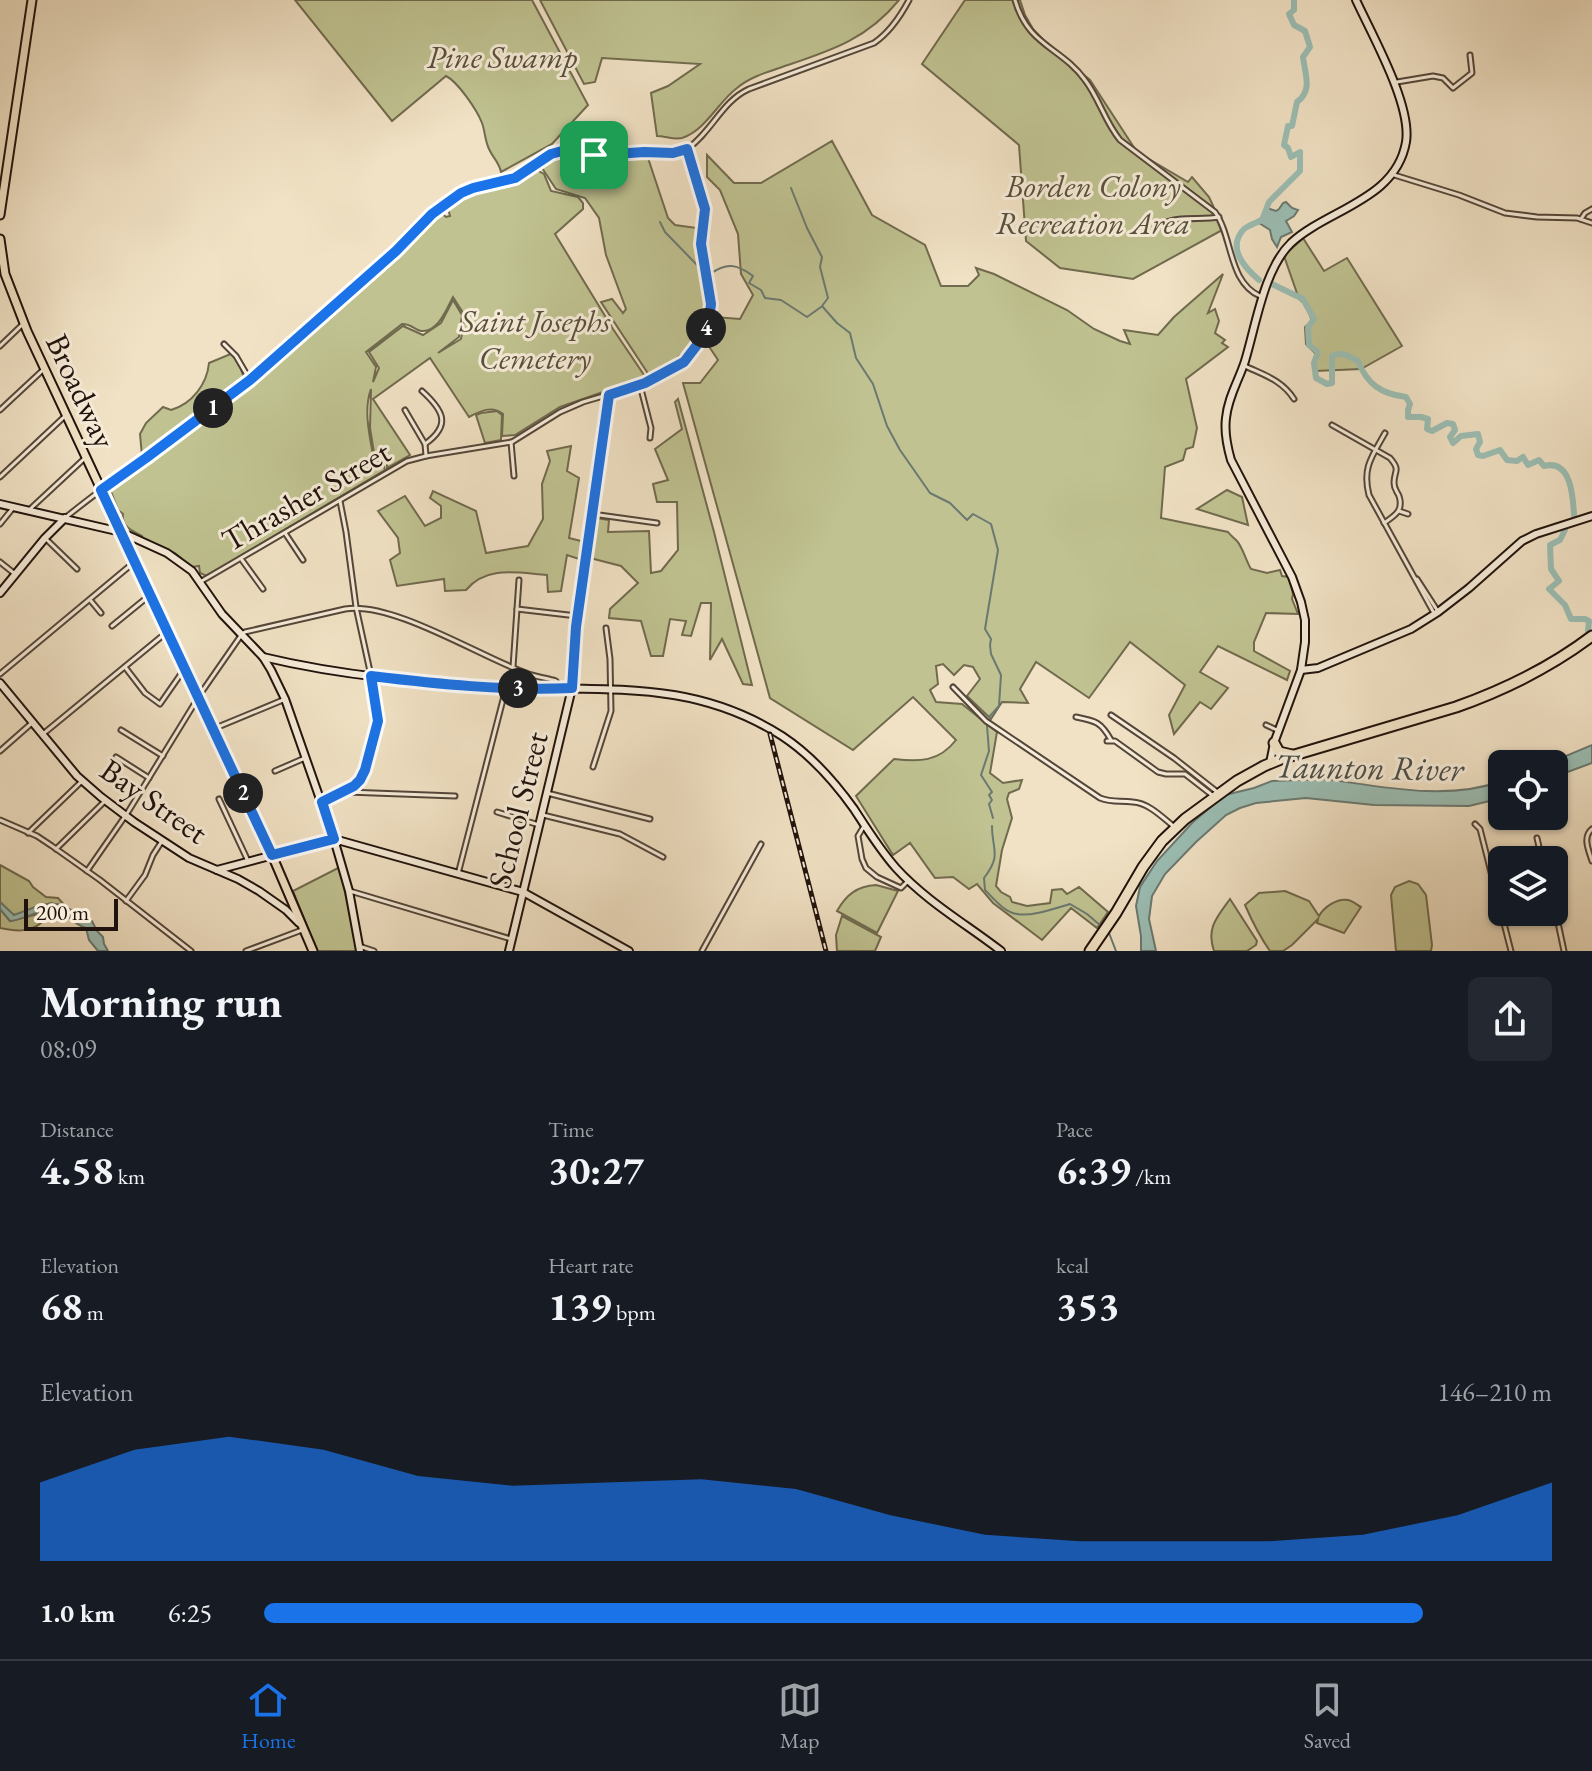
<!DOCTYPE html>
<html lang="en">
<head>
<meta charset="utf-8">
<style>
	:root { --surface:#171b24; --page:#242831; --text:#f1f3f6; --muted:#9ea1a6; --line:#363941; --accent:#1a73e8 }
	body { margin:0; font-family:"EB Garamond",serif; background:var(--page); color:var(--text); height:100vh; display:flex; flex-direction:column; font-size:30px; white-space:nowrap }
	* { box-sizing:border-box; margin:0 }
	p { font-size:26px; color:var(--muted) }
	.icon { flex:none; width:44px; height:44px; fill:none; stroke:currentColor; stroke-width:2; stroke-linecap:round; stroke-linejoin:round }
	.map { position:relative; height:951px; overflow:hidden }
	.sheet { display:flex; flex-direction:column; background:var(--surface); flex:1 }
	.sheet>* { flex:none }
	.buttons { position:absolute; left:1488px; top:750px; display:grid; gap:16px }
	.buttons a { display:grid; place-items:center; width:80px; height:80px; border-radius:12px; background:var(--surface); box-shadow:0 2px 6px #0004; font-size:40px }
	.scale { position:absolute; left:24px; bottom:20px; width:94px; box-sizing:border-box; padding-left:8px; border:4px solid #20120c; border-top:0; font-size:22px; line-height:28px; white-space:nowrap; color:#20120c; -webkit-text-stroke:6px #f6ecd9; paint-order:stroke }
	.pin { position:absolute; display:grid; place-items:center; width:68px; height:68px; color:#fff; margin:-34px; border-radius:16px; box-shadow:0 4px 12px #0006 }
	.km { position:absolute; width:40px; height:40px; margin:-20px; border-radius:50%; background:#222; color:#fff; font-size:22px; line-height:40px; text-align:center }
	.round { display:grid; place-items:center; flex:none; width:84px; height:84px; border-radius:12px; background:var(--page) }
	.headline { display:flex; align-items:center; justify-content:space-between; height:136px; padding:0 40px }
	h1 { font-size:44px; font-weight:700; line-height:60px }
	.metrics { display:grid; grid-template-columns:repeat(3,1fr); gap:12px; height:136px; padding:8px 40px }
	.metrics div { display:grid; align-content:center }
	.metrics b { font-size:40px; font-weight:700 }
	.metrics small { font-size:22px; font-weight:400 }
	.metrics p { font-size:22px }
	.chart { height:224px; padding:16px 40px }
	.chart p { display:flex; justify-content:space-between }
	.chart svg { width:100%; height:144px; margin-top:8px; fill:var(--accent); opacity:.7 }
	ul { padding:0 40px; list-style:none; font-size:26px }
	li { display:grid; grid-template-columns:128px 96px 1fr; align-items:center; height:60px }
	li i { height:20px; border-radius:10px; background:var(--accent) }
	.tab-bar { display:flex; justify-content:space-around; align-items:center; height:112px; border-top:2px solid var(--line); background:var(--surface); font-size:22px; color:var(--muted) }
	.tab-bar a { display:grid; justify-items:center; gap:4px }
	.tab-bar .current { color:var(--accent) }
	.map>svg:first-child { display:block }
</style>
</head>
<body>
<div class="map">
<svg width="1592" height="951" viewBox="0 0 1592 951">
	<rect width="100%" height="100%" fill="#f1e2c5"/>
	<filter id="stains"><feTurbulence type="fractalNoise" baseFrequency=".0025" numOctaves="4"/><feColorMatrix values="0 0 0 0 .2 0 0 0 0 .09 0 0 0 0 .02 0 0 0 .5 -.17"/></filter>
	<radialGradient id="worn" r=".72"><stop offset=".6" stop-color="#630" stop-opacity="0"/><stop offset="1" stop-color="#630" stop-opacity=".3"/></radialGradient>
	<g fill="#c0c291" stroke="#706a4e" stroke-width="2" fill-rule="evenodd">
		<path d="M295 0H532L588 105 552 144 501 172C499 162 493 158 489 149 485 141 485 131 482 123 477 110 458 82 446 76L392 121Z"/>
		<path d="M540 0H899C868 38 833 50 788 65 771 71 751 76 737 88 718 102 706 130 682 138 674 140 665 136 657 136L651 93 668 86 700 64 602 58 595 82 584 84Z"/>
		<polygon points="965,0 1020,0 1025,15 1033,29 1047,44 1090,80 1137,152 1188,182 1192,177 1209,197 1224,229 1133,279 1060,268 1026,241 1019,145 922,64"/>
		<path d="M832 141 872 215 925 245 941 286H968L979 275 976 268 994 274 1067 310 1094 329 1120 341 1130 344 1124 330 1158 335 1174 317 1223 274 1208 313 1215 309 1219 321 1215 333 1225 340 1222 343 1228 347 1186 379 1197 428 1193 447 1186 449 1183 460 1165 467 1161 518 1228 532C1231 536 1234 538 1237 541 1243 548 1246 561 1251 569L1267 573 1280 570 1282 576 1289 577 1293 594 1292 599 1298 614 1266 613 1254 642V651L1290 671 1287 680 1218 646 1200 672 1228 688 1211 709 1200 702 1174 734 1169 715 1185 685 1130 642 1089 698 1036 662 1020 689 1028 703 1002 702 991 719 967 696 980 679 973 667 964 665 954 675 943 664 936 666 938 684 930 690 936 702 962 704 997 732 990 773 1003 783 1022 780 1019 789 1009 793 1007 799 1012 818 1002 850 996 886 1001 892 1010 897 1012 902 1027 906 1050 903 1052 890 1062 889 1067 894 1079 887 1108 912 1097 928 1071 908 1042 940 993 903 977 884 969 889 953 877 935 878 910 843 893 855 856 796 894 759C919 762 939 762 956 740L913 697 853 750 770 698 683 383H700L718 360 704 339 715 317 740 319 753 295 741 274 738 234 720 190 707 177V155L734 183H761Z"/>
		<path d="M564 154 587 157 648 158 668 218 675 225 697 228C695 250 700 265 703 286 711 335 690 353 649 375L601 302 612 299 623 313 626 309 606 255 599 218 585 198 556 189 542 168 539 167 551 158Z"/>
		<path d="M535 169 544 174 551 191 578 197 583 203V209L555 234 613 329 646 378C634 386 621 388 607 389L603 392 560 407 515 435 502 436 503 414C492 405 480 411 469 417L430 358 373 399 410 455 387 468V463L375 459 370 428 371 389C363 410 370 438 374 460L384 466 385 470 207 576 200 573 199 566 192 567 175 553 143 539 142 536C132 531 121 526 123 514L118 510 110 489 270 368 410 242 439 211 446 217 450 216 447 204C466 191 483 188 504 184L506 185 522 178ZM453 297 465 316 461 339 438 353 459 337 462 315 453 300 441 323 423 335 403 326 369 352 379 368 373 382 376 367 366 352 402 324C412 324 413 329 421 331 438 333 447 308 453 297Z"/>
		<polygon points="1303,238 1324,271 1347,258 1402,346 1361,369 1315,371 1314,366 1317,355 1306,344 1305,327 1312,321 1306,305 1299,299 1284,256"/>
		<path d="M233 353 238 360 244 378 142 456 140 434 146 423 163 407 171 410C192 404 207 384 209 363Z"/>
		<polygon points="678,399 714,532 752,685 743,684 722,639 710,660 711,603 701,603 691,636 682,635 686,621 670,619 663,656 651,656 641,621 609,618 610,609 638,583 621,566 590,558 596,518 609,520 608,532 649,531 651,573 661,571 678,550 677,502 657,502 653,484 668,480 655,449 682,429 675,402"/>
		<polygon points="497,411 502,415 501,440 485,443 476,415 481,413"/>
		<path d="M571 446 567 471 579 478 569 538 585 542 582 560 567 555 561 591 548 592 547 575C518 573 487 565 466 590L445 591 444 579 397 586 390 560 400 553 398 538 378 511 405 496 425 526 441 518V506L430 498 433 491 476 511 486 553 528 546 543 519 542 484 550 461 547 451Z"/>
		<polygon points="1227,490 1242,497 1248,525 1197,509"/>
		<polygon points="0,865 29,881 33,887 46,897 58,898 67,908 51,903 16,915 12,914 0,902"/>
		<polygon points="340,867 357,951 317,951 293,891"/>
		<polygon points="1409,881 1418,884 1426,895 1432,945 1431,951 1396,951 1391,895 1395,887"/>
		<path d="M876 885 898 891 877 933 837 911C846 895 857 886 876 885Z"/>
		<path d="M1285 891 1309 901 1319 916C1324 907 1337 898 1348 900 1353 901 1357 905 1361 907L1344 933 1317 923 1318 919 1292 945 1283 951H1270C1260 937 1252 921 1245 905L1259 893Z"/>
		<path d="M1230 899 1257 941 1256 945 1247 951H1214C1206 928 1217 917 1230 899Z"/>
		<path d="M0 909 10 921 49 911H57C48 914 48 918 41 923 29 933 14 931 0 928Z"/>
		<polygon points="842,916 881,937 875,951 837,951 836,935"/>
	</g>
	<g fill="#9bbeb4" stroke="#6a7971" stroke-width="2">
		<polygon points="1286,202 1292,208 1298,210 1294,216 1286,221 1292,232 1281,237 1277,247 1272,239 1270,230 1256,221 1263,217 1267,208 1276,211 1279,209 1283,203"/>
		<polygon points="1592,745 1592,763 1554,777 1554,764 1547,764"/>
		<path d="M1326 779C1383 787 1447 801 1502 781V798L1469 806 1374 805 1306 798 1256 803 1240 808 1226 815 1196 842 1165 874 1152 896 1149 919 1156 951H1141V936L1136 906 1140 887 1157 861 1193 822 1225 795 1254 788 1272 781Z"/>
		<path d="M0 902 14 915C29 910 47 899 63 906 74 910 81 918 92 921L97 931 103 937 104 944 108 951H98L89 940 86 928C75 925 68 914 56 911 42 907 24 920 10 921L0 909Z"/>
	</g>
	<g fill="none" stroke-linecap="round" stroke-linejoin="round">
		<g stroke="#6a7971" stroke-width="2">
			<polyline points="791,188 807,228 822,257 820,267 828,298 822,306 837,323 850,333 856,358 873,384 887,426 900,450 930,493 950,503 967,520 973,514 991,524 998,550 985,629 991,639 990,645 991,654 1001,675 999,706 989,717"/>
			<polyline points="660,222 665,232 699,267 701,273"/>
			<path d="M710 274C727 262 737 264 753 276L749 283 761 290 765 298 781 300 807 317 821 307"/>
			<polyline points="987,726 989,751 981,775 992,792 989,795 992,800 989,804 993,818"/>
			<path d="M992 826C992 850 1002 855 984 878L985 890C994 899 1004 912 1017 914 1031 917 1056 908 1070 904L1087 914 1101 926"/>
			<polyline points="1109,933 1116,951"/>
		</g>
		<g stroke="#9bbeb4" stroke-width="6">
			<path d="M1259 280C1245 268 1226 248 1244 229 1249 225 1256 223 1262 220L1269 202 1300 171V152L1291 157 1288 148 1284 145 1288 126H1292L1297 102C1313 90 1305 75 1303 57L1310 47 1305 31 1294 25 1289 14 1294 10V0"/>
			<path d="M1272 284 1303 299 1314 319 1308 327 1309 345 1318 352 1314 363 1316 378 1327 384 1332 383V356C1342 351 1348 356 1358 361 1367 384 1381 394 1406 397L1410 404 1408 410V417H1421L1428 419 1427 429 1432 431 1447 423 1453 424 1455 430 1450 437 1453 443 1461 436 1478 434 1480 442 1476 449 1478 455 1483 456 1500 450 1507 460 1517 461 1523 457 1528 465 1539 460 1544 466C1571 459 1573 496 1574 515"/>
			<polyline points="1565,530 1560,540 1550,545 1551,569 1559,581 1549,589 1565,605 1571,619 1585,619 1589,621 1588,631 1592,639"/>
		</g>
		<g stroke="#54463a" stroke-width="7">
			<g id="street">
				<path d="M1015 0C1028 46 1061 47 1085 80 1099 98 1105 122 1120 140L1215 212C1233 237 1228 282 1260 296"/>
				<polyline points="1397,82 1433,76 1443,78 1453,88 1472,73 1470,55"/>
				<polyline points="1391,174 1459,195 1505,213 1537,217 1577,218 1592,223"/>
				<polyline points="1581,219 1585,213 1592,209"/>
				<path d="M1165 223C1176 216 1203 220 1219 217"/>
				<polyline points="224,344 236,356 250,380"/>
				<polyline points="0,346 23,324"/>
				<path d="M1245 366C1264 375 1282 380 1294 399"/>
				<polyline points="640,385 651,428 650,438"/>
				<path d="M422 391C443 410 452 425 425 444"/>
				<polyline points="0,410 44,369"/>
				<polyline points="405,410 425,444 426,456"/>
				<path d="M1332 425 1390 458C1401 471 1394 470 1394 483 1394 489 1397 491 1399 496 1404 511 1394 516 1384 523"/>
				<path d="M1385 433C1372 456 1362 468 1369 495L1435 615"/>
				<polyline points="511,442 514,476"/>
				<polyline points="0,477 64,417"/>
				<polyline points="29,510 85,458"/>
				<polyline points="1399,511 1408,514"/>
				<polyline points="592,514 657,523"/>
				<path d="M65 518C135 461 213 413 282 353 319 320 359 288 395 253 416 232 434 206 462 193 480 183 501 185 520 176 534 169 545 154 561 151 572 149 585 154 597 155 613 156 629 152 645 152 659 152 673 155 687 149"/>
				<polyline points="0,524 13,508"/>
				<polyline points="285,533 303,560"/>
				<polyline points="45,538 77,569"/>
				<polyline points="242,560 263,589"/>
				<polyline points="0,562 15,574"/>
				<polyline points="1417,579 1437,610"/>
				<path d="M200 582 407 461 426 456 512 442 560 412 583 402 644 384 687 359 708 323 711 304 701 244 705 209 687 149C711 133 722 101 749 89L874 43C890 32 900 17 909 0"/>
				<polyline points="91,601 101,613"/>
				<polyline points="517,609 577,616"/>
				<polyline points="112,626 150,595"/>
				<polyline points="125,667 145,693 160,704 183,671"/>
				<polyline points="513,667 519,580"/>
				<polyline points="0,674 132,564"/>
				<path d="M953 687 986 721 1100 798C1113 803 1120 800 1133 802 1148 803 1161 816 1172 825"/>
				<polyline points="1111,715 1174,758 1216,791"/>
				<path d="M1076 717C1096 721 1101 722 1111 740"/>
				<polyline points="1266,725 1277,730"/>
				<polyline points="213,729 283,700"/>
				<polyline points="121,730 163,756"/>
				<polyline points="43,734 167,632"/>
				<polyline points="1107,741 1115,741 1158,772 1166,774 1185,774 1212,795"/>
				<polyline points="0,751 33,722"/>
				<polyline points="116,757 149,778"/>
				<polyline points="593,767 611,711 610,659 606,628"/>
				<polyline points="275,771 305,758"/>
				<polyline points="347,792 455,796"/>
				<polyline points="547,793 650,819"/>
				<polyline points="219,799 248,861"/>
				<polyline points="322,802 351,788 360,780 366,768 378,721 371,676 356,607 346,532 340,501"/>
				<polyline points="497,812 539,825"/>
				<polyline points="543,815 620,834 663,857"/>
				<polyline points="0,820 37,836 52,846 100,880 191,951"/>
				<polyline points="1475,824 1480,829 1511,951"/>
				<polyline points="864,826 858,836 862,859 866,868 877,877 901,888 908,881"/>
				<path d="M1592 829C1582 837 1589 851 1592 861"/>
				<polyline points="28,833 82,781"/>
				<polyline points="1537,838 1542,860"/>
				<polyline points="56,849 105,801"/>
				<path d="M87 871 128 812 201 693 242 634 245 632 345 609C392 601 479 656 526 673 536 677 546 678 556 681L560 689"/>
				<polyline points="458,874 506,688"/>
				<polyline points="350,891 511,939"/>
				<polyline points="126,901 145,875 153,855 162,841"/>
				<polyline points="1554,904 1564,951"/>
				<polyline points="359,946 374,951"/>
				<polyline points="246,951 302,930"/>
				<polyline points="702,951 761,844"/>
			</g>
		</g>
		<g stroke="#20120c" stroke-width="10">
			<g id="secondary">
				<polyline points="0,504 121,532 167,553 192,571 222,614 263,657 271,670 285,699 334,839 349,891 360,951"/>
				<polyline points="0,593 45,538 65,518"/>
				<path d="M263 657C342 676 424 683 505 687 606 692 691 678 782 736 811 755 834 781 854 809 867 829 880 850 896 868 926 901 966 924 1001 951"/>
				<polyline points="1301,670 1318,668 1411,629 1438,612 1469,588 1522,541 1536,534 1592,516"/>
				<polyline points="0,683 77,776 101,797 134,822 189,858 238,879 259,891 286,910 299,923"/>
				<path d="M1270 763 1274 743 1301 670 1305 642V620L1301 602 1292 577 1231 460C1227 446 1224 433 1226 418 1228 397 1239 380 1245 361 1256 325 1264 269 1291 243 1328 209 1396 200 1406 142 1412 105 1372 35 1356 0"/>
				<polyline points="217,870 334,839 523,892 629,951"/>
				<polyline points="509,951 572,688 576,627 609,395"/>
			</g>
		</g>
		<g stroke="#20120c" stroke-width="11">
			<g id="primary">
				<polyline points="0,215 32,0"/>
				<polyline points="0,239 5,274 27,331 272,855 313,951"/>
			</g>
		</g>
		<g stroke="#20120c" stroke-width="13">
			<g id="highway">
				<polyline points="1274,743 1279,752 1292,755"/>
				<path d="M1090 951 1116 913 1143 867 1162 841 1185 819 1237 781 1264 766 1281 759 1456 707C1504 690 1551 667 1592 636"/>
			</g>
		</g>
		<use href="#street" stroke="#f6ecd9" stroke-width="3"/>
		<use href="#secondary" stroke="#f6ecd9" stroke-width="6"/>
		<use href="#primary" stroke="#f1e2c5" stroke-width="7"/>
		<use href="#highway" stroke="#f1e2c5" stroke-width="9"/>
		<g stroke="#20120c" stroke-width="5">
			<polyline id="rail" points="770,734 826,951"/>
		</g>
		<use href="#rail" stroke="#f6ecd9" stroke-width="2" stroke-dasharray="6" stroke-linecap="butt"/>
	</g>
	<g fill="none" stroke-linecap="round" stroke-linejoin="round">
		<g stroke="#fff" stroke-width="16">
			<path id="route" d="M687 149 705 209 701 244 711 304 709 320 697 345 684 362 645 383 609 395 576 627 572 688C505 691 437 684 371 676L378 721 365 770 360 780 354 786 322 802 334 839 272 855 101 490 146 458 250 380 396 251 432 214 461 193 473 188 515 178 551 154 562 151 601 155 644 152 673 153Z"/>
		</g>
		<use href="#route" stroke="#1a73e8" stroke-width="10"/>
	</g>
	<g text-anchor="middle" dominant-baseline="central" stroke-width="6" stroke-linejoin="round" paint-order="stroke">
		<g font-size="32" font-style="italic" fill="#58503b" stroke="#f6ecd9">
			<text x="502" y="57">Pine Swamp</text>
			<text x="1093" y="186">Borden Colony<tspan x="1093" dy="37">Recreation Area</tspan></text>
			<text x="535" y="321">Saint Josephs<tspan x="535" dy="37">Cemetery</tspan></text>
		</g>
		<g font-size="32" fill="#20120c" stroke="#f6ecd9">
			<text transform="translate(81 391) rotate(65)">Broadway</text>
			<text transform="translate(306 496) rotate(-30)">Thrasher Street</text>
			<text transform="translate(154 801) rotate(35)">Bay Street</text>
			<text transform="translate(518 810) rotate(-76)">School Street</text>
		</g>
		<g font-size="34" font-style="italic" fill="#4b4e47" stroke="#f6ecd9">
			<text transform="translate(1369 767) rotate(1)">Taunton River</text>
		</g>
	</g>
	<rect width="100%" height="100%" filter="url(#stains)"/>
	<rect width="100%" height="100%" fill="url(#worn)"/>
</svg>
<div class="buttons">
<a><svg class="icon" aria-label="locate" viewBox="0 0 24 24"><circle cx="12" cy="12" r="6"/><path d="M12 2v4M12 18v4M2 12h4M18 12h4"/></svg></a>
<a><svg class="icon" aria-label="layers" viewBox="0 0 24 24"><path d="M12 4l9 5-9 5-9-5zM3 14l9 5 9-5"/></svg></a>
</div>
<div class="scale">200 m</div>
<div class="pin" style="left:594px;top:155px;background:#1e9e55"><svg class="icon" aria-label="arrive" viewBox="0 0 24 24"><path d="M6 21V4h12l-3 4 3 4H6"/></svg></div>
<b class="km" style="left:213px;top:408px">1</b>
<b class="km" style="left:243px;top:793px">2</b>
<b class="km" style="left:518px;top:688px">3</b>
<b class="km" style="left:706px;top:328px">4</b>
</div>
<section class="sheet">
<div class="headline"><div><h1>Morning run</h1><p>08:09</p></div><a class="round"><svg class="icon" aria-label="share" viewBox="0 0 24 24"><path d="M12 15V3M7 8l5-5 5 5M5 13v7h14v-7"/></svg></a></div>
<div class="metrics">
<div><p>Distance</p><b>4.58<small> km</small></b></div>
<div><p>Time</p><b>30:27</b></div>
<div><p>Pace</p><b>6:39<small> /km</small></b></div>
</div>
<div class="metrics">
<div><p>Elevation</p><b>68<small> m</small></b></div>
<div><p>Heart rate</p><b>139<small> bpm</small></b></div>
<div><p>kcal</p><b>353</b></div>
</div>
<div class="chart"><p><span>Elevation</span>146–210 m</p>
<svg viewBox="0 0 160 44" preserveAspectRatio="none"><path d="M0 44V20L10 10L20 6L30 10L40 18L50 21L60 20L70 19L80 22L90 30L100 36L110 38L120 38L130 38L140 36L150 30L160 20V44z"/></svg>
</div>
<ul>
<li><b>1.0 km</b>6:25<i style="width:90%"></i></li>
</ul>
</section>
<nav class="tab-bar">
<a class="current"><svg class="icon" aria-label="home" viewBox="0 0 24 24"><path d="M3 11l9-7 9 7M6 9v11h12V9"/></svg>Home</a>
<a><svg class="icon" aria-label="map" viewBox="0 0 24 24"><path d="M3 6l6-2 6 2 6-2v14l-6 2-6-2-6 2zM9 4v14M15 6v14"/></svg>Map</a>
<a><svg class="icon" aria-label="saved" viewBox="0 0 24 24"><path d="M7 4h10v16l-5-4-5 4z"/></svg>Saved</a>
</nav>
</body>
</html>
